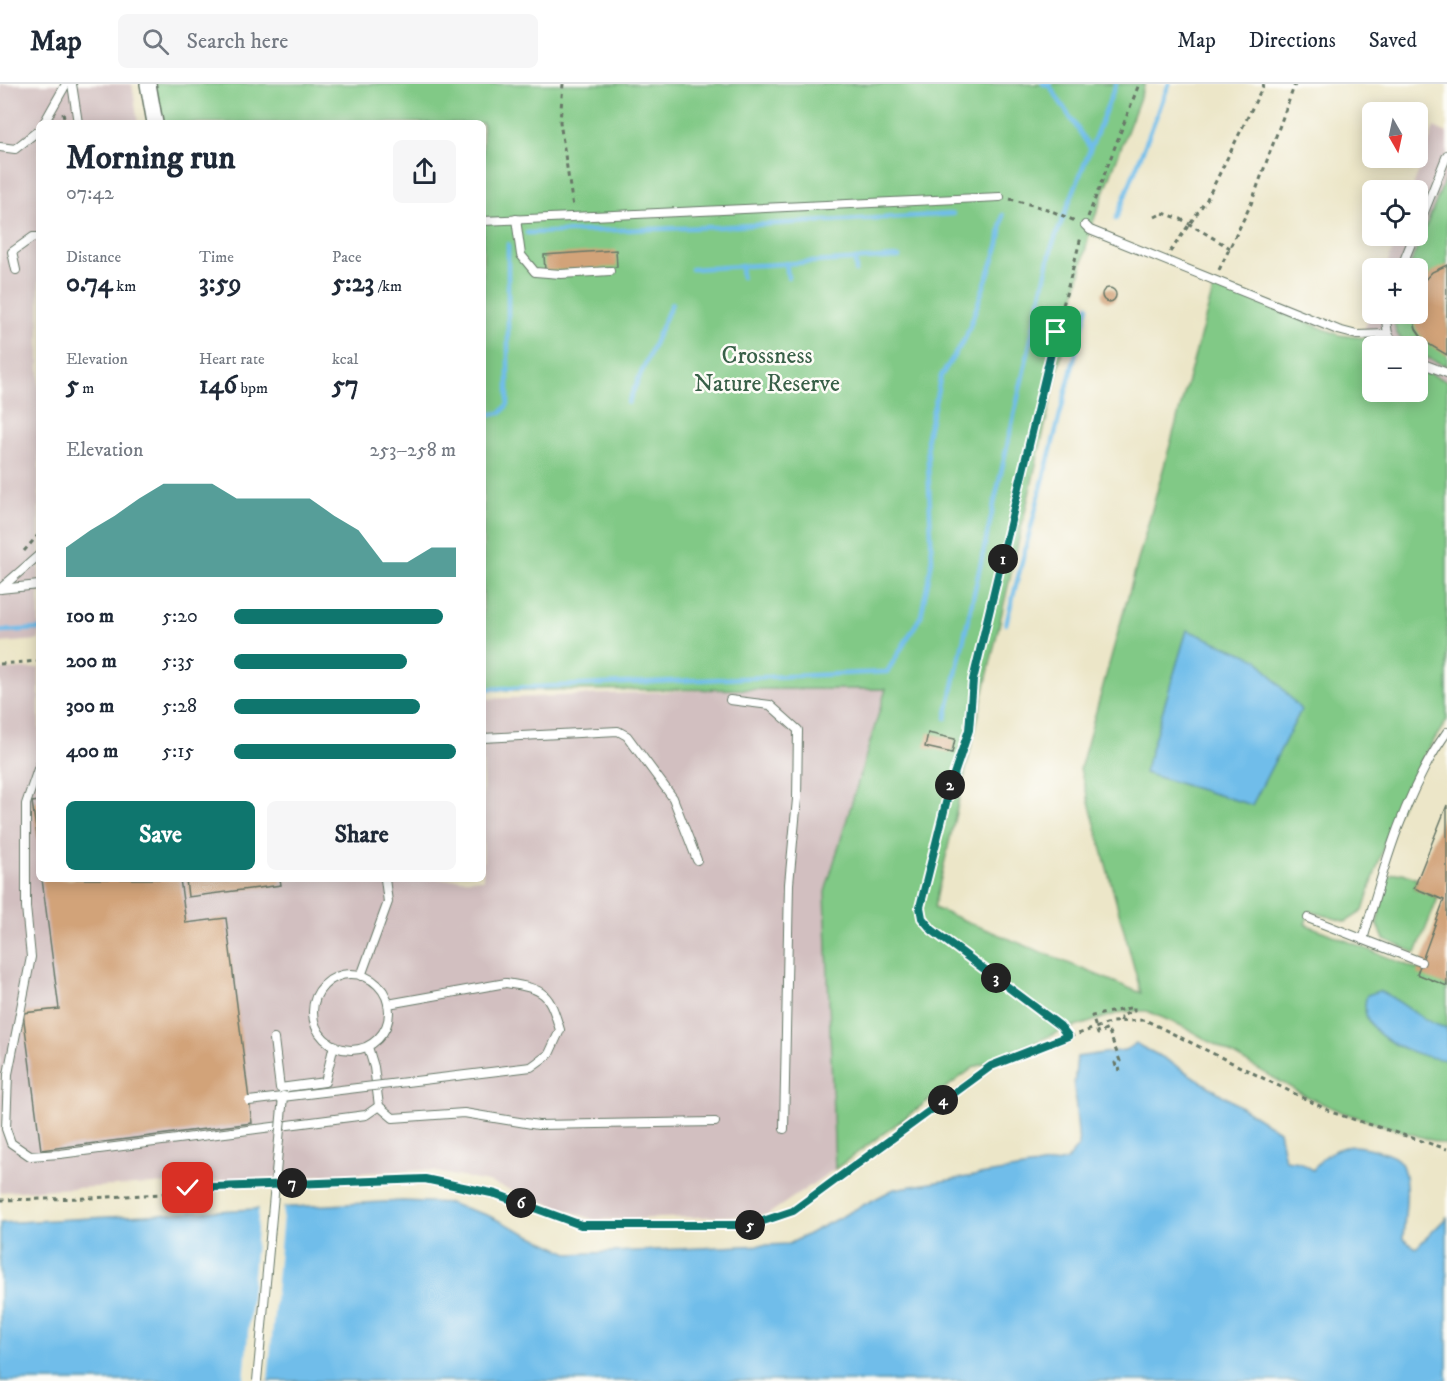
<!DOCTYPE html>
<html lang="en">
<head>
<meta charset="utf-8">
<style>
	:root { --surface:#fff; --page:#f6f6f7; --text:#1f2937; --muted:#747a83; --line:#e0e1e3; --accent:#0f766e }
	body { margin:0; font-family:"IM FELL DW Pica",serif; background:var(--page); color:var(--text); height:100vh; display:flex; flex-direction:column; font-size:22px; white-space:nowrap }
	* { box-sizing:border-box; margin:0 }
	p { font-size:20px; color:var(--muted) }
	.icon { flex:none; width:33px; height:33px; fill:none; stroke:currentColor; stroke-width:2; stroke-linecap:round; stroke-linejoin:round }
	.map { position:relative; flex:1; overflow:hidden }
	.drawer { position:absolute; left:36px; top:36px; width:450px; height:762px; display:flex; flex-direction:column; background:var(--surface); border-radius:9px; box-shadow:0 3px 15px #0003 }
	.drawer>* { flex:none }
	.needle { width:39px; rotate:171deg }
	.tools { position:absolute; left:1362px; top:18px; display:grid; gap:12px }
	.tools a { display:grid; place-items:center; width:66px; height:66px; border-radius:9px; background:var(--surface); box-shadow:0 3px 15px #0003; font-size:30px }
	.pin { position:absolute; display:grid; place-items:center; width:51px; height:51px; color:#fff; margin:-26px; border-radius:12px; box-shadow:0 3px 9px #0006 }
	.km { position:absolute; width:30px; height:30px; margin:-15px; border-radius:50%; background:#222; color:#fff; font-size:16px; line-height:30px; text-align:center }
	.round { display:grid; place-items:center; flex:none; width:63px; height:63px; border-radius:9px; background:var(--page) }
	.overview { display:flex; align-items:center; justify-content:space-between; height:102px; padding:0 30px }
	h1 { font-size:33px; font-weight:700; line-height:45px }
	.stats { display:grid; grid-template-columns:repeat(3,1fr); gap:9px; height:102px; padding:6px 30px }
	.stats div { display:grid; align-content:center }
	.stats b { font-size:26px; font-weight:700 }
	.stats small { font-size:16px; font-weight:400 }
	.stats p { font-size:16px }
	.chart { height:168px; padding:12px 30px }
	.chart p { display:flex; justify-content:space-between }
	.chart svg { width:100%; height:108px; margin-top:6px; fill:var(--accent); opacity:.7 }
	.primary-button { display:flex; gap:12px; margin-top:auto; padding:12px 30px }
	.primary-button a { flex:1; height:69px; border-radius:9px; background:var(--accent); color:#fff; font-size:24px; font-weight:700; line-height:69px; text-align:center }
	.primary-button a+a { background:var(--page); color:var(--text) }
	ul { padding:0 30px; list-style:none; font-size:20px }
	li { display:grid; grid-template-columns:96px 72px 1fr; align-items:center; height:45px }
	li i { height:15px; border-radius:8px; background:var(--accent) }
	header { display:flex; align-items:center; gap:36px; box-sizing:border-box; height:84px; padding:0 30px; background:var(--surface); border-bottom:2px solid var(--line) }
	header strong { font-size:28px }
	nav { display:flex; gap:33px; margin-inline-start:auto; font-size:21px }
	.search { width:420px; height:54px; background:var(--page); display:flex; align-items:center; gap:15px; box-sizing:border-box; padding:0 21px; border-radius:9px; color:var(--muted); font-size:22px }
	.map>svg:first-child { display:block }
</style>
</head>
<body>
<header>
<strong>Map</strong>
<div class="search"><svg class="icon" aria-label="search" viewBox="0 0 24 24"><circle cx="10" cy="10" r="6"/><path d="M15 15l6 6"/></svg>Search here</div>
<nav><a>Map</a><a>Directions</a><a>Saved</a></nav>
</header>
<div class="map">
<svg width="1447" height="1297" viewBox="0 0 1447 1297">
	<rect width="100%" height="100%" fill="#fdfcf7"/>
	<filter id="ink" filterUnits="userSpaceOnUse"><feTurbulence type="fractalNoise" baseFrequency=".0167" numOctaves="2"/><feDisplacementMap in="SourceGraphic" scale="12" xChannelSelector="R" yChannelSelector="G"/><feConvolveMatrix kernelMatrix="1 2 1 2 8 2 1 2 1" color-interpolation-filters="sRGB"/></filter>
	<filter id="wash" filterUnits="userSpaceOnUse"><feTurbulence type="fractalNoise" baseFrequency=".008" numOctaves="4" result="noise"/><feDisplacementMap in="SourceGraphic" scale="24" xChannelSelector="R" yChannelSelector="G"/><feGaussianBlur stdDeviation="1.35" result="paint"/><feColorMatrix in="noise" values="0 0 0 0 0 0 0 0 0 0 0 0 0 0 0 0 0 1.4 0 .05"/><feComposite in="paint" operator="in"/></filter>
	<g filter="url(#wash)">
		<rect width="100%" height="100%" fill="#ece6c8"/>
		<g fill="#d2bfc0">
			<polygon points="0,0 132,0 138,39 39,39 39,556 0,559"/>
			<polygon points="1434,43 1447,49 1447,344 1418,308 1418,262 1372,262 1352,284 1372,223 1372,230 1418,230 1418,184 1386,184 1397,152 1418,152 1418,106 1412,106"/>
			<polygon points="39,584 39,795 483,795 483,615 756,604 886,604 825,808 835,1085 767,1131 594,1136 488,1098 425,1086 0,1108 0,586"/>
		</g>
		<g fill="#81c986" stroke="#50835d" stroke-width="1.5">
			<polygon points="155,0 1145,0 1090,146 934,824 1141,909 1080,685 1213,206 1219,203 1339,251 1383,256 1387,262 1372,262 1372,308 1418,308 1418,285 1447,297 1447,636 1425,670 1388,748 1363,827 1346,838 1310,827 1305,840 1419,886 1447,902 1447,1061 1341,1028 1304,1011 1184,943 1147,927 1134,927 1122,928 1059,948 973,984 835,1085 825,808 886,605 483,606 483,39 160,39"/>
			<polygon points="1447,91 1447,282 1418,270 1418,262 1406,262 1396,248 1393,230 1418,230 1418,184 1409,184"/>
			<polygon points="1403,789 1417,795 1414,804 1438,814 1416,869 1384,855 1377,839 1388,794 1393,790"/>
		</g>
		<g fill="#70bdea" stroke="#487d8f" stroke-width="1.5">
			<polygon points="1187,546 1257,575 1301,626 1252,721 1144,689"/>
			<path d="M1379 907C1404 917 1420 938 1447 944V976C1417 973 1353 952 1367 911Z"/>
			<path d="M1136 960 1164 974 1279 1047 1285 1076 1300 1078 1313 1086C1332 1059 1353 1058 1382 1068 1391 1071 1400 1074 1403 1084 1410 1105 1404 1134 1403 1155L1416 1164 1447 1133V1297H0V1139L402 1117 448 1119 487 1131 570 1170 789 1160 894 1105 1066 1077 1079 1061 1074 1002 1077 973 1125 966Z"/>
		</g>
		<polygon fill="#ece6c8" points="284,1119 268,1297 244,1297 259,1121"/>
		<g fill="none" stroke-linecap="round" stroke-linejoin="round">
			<g stroke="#70bdea" stroke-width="4.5">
				<polyline points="1043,0 1049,1 1089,62"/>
				<polyline points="1116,135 1169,0"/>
				<polyline points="527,149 716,143 953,130"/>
				<polyline points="855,175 856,187"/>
				<polyline points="786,179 788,193"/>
				<polyline points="741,182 742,193"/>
				<polyline points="692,185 899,173"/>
				<polyline points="628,319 672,219"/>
				<polyline points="483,331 501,329 508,320 508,160"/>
				<polyline points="1006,540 1088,222"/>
				<polyline points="0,547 39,545"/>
				<polyline points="483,605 887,588 921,532 932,477 927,352 941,292 966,253 999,160 1003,131"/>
				<polyline points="946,634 1052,162 1116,0"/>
			</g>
		</g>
		<g id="blocks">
			<g fill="#d2a379">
				<polygon points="616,166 617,183 545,187 544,171"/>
				<polygon points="1447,181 1447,271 1425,258 1416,245 1412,230 1418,230 1418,206 1421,200 1432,188"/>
				<circle cx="1109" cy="211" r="7"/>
				<polygon points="928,649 955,655 952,669 925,663"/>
				<polygon points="39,717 39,758 38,758 32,718"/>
				<polygon points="1447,721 1447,902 1417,890 1444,816 1414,804"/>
				<polygon points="42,795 180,795 186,839 226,834 252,1039 41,1066 23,929 59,925"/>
				<polygon points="186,795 280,795 281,801 188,813"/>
			</g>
		</g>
	</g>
	<g filter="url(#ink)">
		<use href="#blocks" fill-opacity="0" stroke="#677868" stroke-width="1.5"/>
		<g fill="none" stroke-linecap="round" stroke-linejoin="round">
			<g stroke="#677868" stroke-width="10">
				<g id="lane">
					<polyline points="72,0 78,39"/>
					<polyline points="44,39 66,0"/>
					<polyline points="0,63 15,65 39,46"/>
					<polyline points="516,135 521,171 535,188 561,190 610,187"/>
					<polyline points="483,137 1000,113"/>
					<polyline points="1085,141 1090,146 1338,246 1357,251 1388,250"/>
					<polyline points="1418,143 1447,71"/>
					<polyline points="1401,184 1414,152"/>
					<polyline points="16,186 12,168 33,153 39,153"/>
					<polyline points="1385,230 1388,250 1396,262"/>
					<polyline points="1418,278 1447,289"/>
					<polyline points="0,505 39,471"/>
					<polyline points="0,505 39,501"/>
					<polyline points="730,616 770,621 798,646 797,715 789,800 784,1045"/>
					<polyline points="483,654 618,647 627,652 673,714 697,776"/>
					<polyline points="39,682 26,720 26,823 31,873 8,990 6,1045 11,1059 30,1072 60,1070 366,1031 379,1022"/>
					<polyline points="1308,834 1421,878"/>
					<path d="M1363 856C1383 786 1404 708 1447 648"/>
					<circle cx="351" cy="928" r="38"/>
					<polyline points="361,892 388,818 385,795"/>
					<polyline points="388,920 506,899"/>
					<polyline points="274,955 280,1004 325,998 334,961"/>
					<polyline points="368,963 374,983 379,1022 393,1034 464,1029 538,1041 715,1038"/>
				</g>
			</g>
			<g stroke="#677868" stroke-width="18">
				<polyline id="street" points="148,0 155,39"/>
			</g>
			<g stroke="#677868" stroke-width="3" stroke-dasharray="4.5 4.5" stroke-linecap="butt">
				<polyline points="563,0 560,38 573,123"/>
				<polyline points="63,29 65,39"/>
				<polyline points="1010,115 1047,125 1075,137"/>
				<polyline points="1088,133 1139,0"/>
				<polyline points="1155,133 1163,129 1181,135 1230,164"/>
				<polyline points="1170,168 1207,115 1264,0"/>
				<polyline points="1219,186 1251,120 1295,0"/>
				<polyline points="24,467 39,450"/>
				<polyline points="0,580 39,577"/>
				<polyline points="1121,937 1121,932 1134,927 1134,923 1092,932 1098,950 1108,945 1120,977 1115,979 1117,986 1121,985"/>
				<polyline points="1068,952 1060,942 932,846 923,834 920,823 951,699 969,646 973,595 1056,248 1081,153"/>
				<polyline points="286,1099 425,1095 496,1110 581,1141 751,1141 793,1127 894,1051 998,978 1112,938 1145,936 1334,1029 1447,1065"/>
				<polyline points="0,1116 88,1114 160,1110 187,1104 264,1100"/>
			</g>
			<use href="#lane" stroke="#fff" stroke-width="8"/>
			<use href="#street" stroke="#fff" stroke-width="15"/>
			<g stroke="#677868" stroke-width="10" stroke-linecap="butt">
				<g id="lane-bridge">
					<path d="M249 1017 531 983 549 970 560 946C549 909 546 905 506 899"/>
					<polyline points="257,1297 283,1012"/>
				</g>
			</g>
			<use href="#lane-bridge" stroke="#fff" stroke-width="8"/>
		</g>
	</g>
	<g fill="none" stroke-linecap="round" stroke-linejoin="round" filter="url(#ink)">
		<g stroke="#fff" stroke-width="12">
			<polyline id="route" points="188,1104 425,1095 496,1110 581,1141 751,1141 793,1127 991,982 1068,952 1060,942 932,846 922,834 920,823 951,699 969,646 973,596 1056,248"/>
		</g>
		<use href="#route" stroke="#0f766e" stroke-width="8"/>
	</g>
	<g text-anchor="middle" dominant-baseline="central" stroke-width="5" stroke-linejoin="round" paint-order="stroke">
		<g font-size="24" fill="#386048" stroke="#fdfcf7">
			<text x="767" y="272">Crossness<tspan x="767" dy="28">Nature Reserve</tspan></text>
		</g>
	</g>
</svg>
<div class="tools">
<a><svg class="needle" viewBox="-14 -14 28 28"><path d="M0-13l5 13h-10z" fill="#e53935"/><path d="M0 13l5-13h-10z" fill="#747a83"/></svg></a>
<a><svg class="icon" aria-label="locate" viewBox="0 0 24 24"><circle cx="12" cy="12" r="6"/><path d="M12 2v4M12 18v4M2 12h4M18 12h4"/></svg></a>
<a>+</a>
<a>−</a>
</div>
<div class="pin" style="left:1056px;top:248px;background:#1e9e55"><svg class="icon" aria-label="arrive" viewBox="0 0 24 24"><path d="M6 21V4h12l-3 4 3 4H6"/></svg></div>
<div class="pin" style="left:188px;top:1104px;background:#d93025"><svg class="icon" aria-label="check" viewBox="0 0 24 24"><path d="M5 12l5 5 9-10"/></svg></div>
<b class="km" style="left:1003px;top:475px">1</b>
<b class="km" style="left:950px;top:701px">2</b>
<b class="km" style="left:996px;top:894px">3</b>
<b class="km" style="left:943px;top:1016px">4</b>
<b class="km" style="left:750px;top:1141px">5</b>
<b class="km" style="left:521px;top:1119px">6</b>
<b class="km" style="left:292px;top:1099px">7</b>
<section class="drawer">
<div class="overview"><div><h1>Morning run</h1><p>07:42</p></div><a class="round"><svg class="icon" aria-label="share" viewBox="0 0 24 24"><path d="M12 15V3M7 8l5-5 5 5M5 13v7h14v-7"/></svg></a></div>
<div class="stats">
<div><p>Distance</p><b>0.74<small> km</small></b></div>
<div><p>Time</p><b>3:59</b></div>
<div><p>Pace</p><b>5:23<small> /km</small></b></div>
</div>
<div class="stats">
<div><p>Elevation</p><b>5<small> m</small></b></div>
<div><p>Heart rate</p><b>146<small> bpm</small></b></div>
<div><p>kcal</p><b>57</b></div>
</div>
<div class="chart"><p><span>Elevation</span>253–258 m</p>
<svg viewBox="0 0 160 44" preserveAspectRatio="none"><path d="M0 44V32L10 25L20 19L30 12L40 6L50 6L60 6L70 12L80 12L90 12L100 12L110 19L120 25L130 38L140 38L150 32L160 32V44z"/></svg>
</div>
<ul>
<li><b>100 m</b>5:20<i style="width:94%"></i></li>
<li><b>200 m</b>5:35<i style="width:78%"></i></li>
<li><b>300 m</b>5:28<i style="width:84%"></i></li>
<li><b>400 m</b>5:15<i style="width:100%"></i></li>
</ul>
<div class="primary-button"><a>Save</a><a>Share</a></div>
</section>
</div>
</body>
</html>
